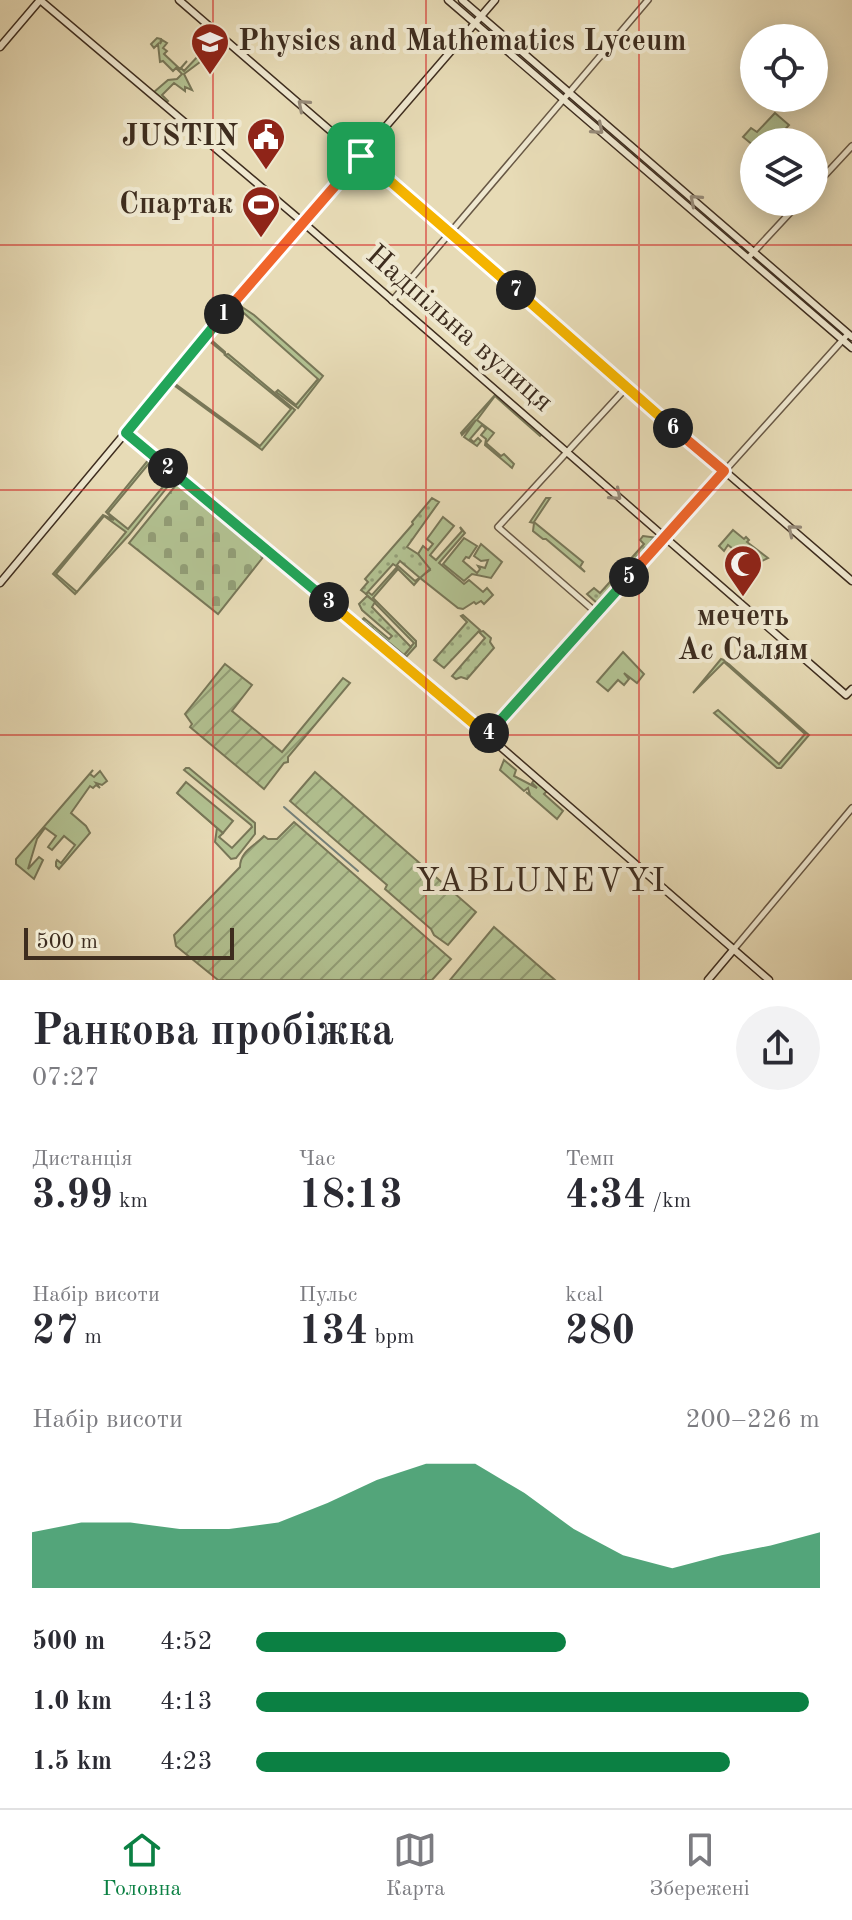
<!DOCTYPE html>
<html lang="uk">
<head>
<meta charset="utf-8">
<style>
	:root { --surface:#fff; --page:#f2f2f3; --text:#2b2b33; --muted:#7c7c81; --line:#e1e1e2; --accent:#0b8043 }
	body { margin:0; font-family:"Old Standard TT",serif; background:var(--page); color:var(--text); height:100vh; display:flex; flex-direction:column; font-size:30px; white-space:nowrap }
	* { box-sizing:border-box; margin:0 }
	p { font-size:26px; color:var(--muted) }
	.icon { flex:none; width:44px; height:44px; fill:none; stroke:currentColor; stroke-width:2; stroke-linecap:round; stroke-linejoin:round }
	.map { position:relative; height:980px; overflow:hidden }
	.panel { display:flex; flex-direction:column; background:var(--surface); flex:1 }
	.panel>* { flex:none }
	.tools { position:absolute; left:740px; top:24px; display:grid; gap:16px }
	.tools a { display:grid; place-items:center; width:88px; height:88px; border-radius:50%; background:var(--surface); box-shadow:0 4px 20px #0003; font-size:40px }
	.scale { position:absolute; left:24px; bottom:20px; width:210px; box-sizing:border-box; padding-left:8px; border:4px solid #3e2d1f; border-top:0; font-size:22px; line-height:28px; white-space:nowrap; color:#3e2d1f; -webkit-text-stroke:6px #efe8d0; paint-order:stroke }
	.pin { position:absolute; display:grid; place-items:center; width:68px; height:68px; color:#fff; margin:-34px; border-radius:16px; box-shadow:0 4px 12px #0006 }
	.km { position:absolute; width:40px; height:40px; margin:-20px; border-radius:50%; background:#222; color:#fff; font-size:22px; line-height:40px; text-align:center }
	.round { display:grid; place-items:center; flex:none; width:84px; height:84px; border-radius:42px; background:var(--page) }
	.head { display:flex; align-items:center; justify-content:space-between; height:136px; padding:0 32px }
	h1 { font-size:44px; font-weight:700; line-height:60px }
	.figures { display:grid; grid-template-columns:repeat(3,1fr); gap:12px; height:136px; padding:8px 32px }
	.figures div { display:grid; align-content:center }
	.figures b { font-size:40px; font-weight:700 }
	.figures small { font-size:22px; font-weight:400 }
	.figures p { font-size:22px }
	.chart { height:224px; padding:16px 32px }
	.chart p { display:flex; justify-content:space-between }
	.chart svg { width:100%; height:144px; margin-top:8px; fill:var(--accent); opacity:.7 }
	ul { padding:0 32px; list-style:none; font-size:26px }
	li { display:grid; grid-template-columns:128px 96px 1fr; align-items:center; height:60px }
	li i { height:20px; border-radius:10px; background:var(--accent) }
	.menu { display:flex; justify-content:space-around; align-items:center; height:112px; border-top:2px solid var(--line); background:var(--surface); font-size:22px; color:var(--muted) }
	.menu a { display:grid; justify-items:center; gap:4px }
	.menu .selected { color:var(--accent) }
	.map>svg:first-child { display:block }
</style>
</head>
<body>
<div class="map">
<svg width="852" height="980" viewBox="0 0 852 980">
	<defs>
		<pattern id="forest-firs" width="22" height="20" patternUnits="userSpaceOnUse" patternTransform="scale(2)"><rect width="22" height="20" fill="#b2c191"/><path d="M5 1l3.5 6h-7zM16 11l3.5 6h-7z" fill="#929d76"/></pattern>
		<pattern id="cemetery-stones" width="16" height="16" patternUnits="userSpaceOnUse" patternTransform="scale(2)"><rect width="16" height="16" fill="#b2c191"/><path d="M2 7V4a2 2 0 0 1 4 0v3zM10 15v-3a2 2 0 0 1 4 0v3z" fill="#929d76"/></pattern>
		<pattern id="park-dots" width="8" height="8" patternUnits="userSpaceOnUse" patternTransform="scale(2)"><rect width="8" height="8" fill="#b2c191"/><path d="M2 2h.1M6 6h.1" fill="none" stroke="#929d76" stroke-width="1.8" stroke-linecap="round"/></pattern>
		<pattern id="garden-furrows" width="10" height="10" patternUnits="userSpaceOnUse" patternTransform="scale(2)"><rect width="10" height="10" fill="#b2c191"/><path d="M-1 1l2-2M0 10L10 0M9 11l2-2" fill="none" stroke="#929d76"/></pattern>
	</defs>
	<rect width="100%" height="100%" fill="#e7dbb6"/>
	<filter id="stains"><feTurbulence type="fractalNoise" baseFrequency=".0025" numOctaves="4"/><feColorMatrix values="0 0 0 0 .2 0 0 0 0 .09 0 0 0 0 .02 0 0 0 .5 -.17"/></filter>
	<radialGradient id="worn" r=".72"><stop offset=".6" stop-color="#630" stop-opacity="0"/><stop offset="1" stop-color="#630" stop-opacity=".3"/></radialGradient>
	<g fill="#b2c191" stroke="#787758" stroke-width="2" fill-rule="evenodd">
		<polygon points="205,31 217,41 200,62 184,74 192,90 185,87 185,91 174,83 162,95 168,101 166,103 154,92 168,80 177,79 182,74 176,68 173,71 163,61 160,62 158,44 154,48 151,44 157,38 161,39 160,44 162,40 167,43 163,48 167,51 164,54 180,69 187,61 181,68 184,71 201,53 199,46 203,46 206,41 201,36"/>
		<polygon points="775,113 789,125 774,142 754,142 754,146 743,137 751,128 757,132"/>
		<polygon points="236,303 254,315 323,376 298,408 276,392 278,390 296,405 318,379 237,307 222,323"/>
		<polygon points="209,338 225,352 225,354 208,340 174,383 260,446 291,409 225,355 228,354 295,410 262,450 171,383"/>
		<polygon points="496,394 542,434 540,436 495,396 477,420 494,433 486,443 501,456 504,454 514,464 512,468 485,445 486,439 481,435 486,429 482,425 470,439 474,442 478,438 481,441 477,446 464,437 476,420 462,435 461,433"/>
		<path d="M149 459 151 461 108 513 128 529 171 477 173 480 129 535 75 594 53 574 103 515 114 520 106 512ZM104 516 126 532 77 592 56 574Z"/>
		<polygon points="546,498 550,498 534,522 583,562 580,567 585,572 546,539 543,539 533,531 534,523 530,522"/>
		<polygon points="443,517 454,526 430,555 436,560 462,531 460,527 465,533 439,563 464,584 469,580 483,592 487,588 493,595 484,604 481,601 476,604 474,602 463,609 458,608 420,578 414,585 398,569 373,598 416,641 416,646 406,657 404,655 414,643 366,594 368,592 372,595 398,566 415,581 430,570 418,554 423,546 428,550 433,544 427,539"/>
		<polygon points="733,530 744,539 746,537 749,540 747,542 768,558 752,566 743,558 745,554 740,550 737,552 728,545 724,551 719,546"/>
		<polygon points="464,538 477,546 469,558 466,557 463,561 477,573 480,569 478,566 485,568 488,560 481,561 474,556 481,544 502,562 491,578 472,574 464,581 443,564"/>
		<polygon points="623,652 644,674 637,683 624,673 629,679 624,685 618,680 608,691 597,682"/>
		<polygon points="721,659 724,660 809,735 781,768 777,768 714,713 718,710 779,764 805,734 724,662 693,693"/>
		<polygon points="504,760 516,770 514,776 537,788 532,783 534,780 547,791 544,794 563,811 557,819 526,792 530,795 528,788 524,791 500,770"/>
		<polygon points="186,768 189,768 255,823 255,834 236,858 231,859 215,842 217,828 177,793 223,833 219,837 232,848 252,827 251,825 184,770"/>
		<polygon points="93,770 90,774 94,777 100,771 107,781 102,785 96,783 100,788 96,785 93,788 90,786 71,813 86,826 90,833 59,869 56,866 56,862 57,860 61,863 75,845 64,836 52,850 48,847 56,836 45,828 37,839 28,869 39,857 43,860 34,879 16,864 16,859"/>
	</g>
	<polygon fill="url(#forest-firs)" stroke="#787758" stroke-width="2" points="186,782 233,821 223,833 177,793"/>
	<polygon fill="url(#cemetery-stones)" stroke="#787758" stroke-width="2" points="176,485 180,485 264,556 218,614 129,543"/>
	<g fill="url(#park-dots)" stroke="#787758" stroke-width="2">
		<polygon points="432,498 439,502 407,547 418,554 430,569 420,578 400,561 396,566 393,564 366,594 361,590 368,582 365,579 413,524 412,522"/>
		<polygon points="643,536 658,538 598,604 587,594 594,588 600,593 644,544 640,540"/>
		<polygon points="367,596 375,602 372,607 411,647 404,655 362,620 364,618 389,639 392,636 362,610 359,604"/>
		<polygon points="463,615 480,630 444,668 434,660 467,622 461,616"/>
		<polygon points="483,631 491,638 490,642 494,648 467,679 461,677 456,679 452,676 485,638 479,632"/>
	</g>
	<g fill="url(#garden-furrows)" stroke="#787758" stroke-width="2">
		<polygon points="225,664 252,685 232,711 282,752 343,678 350,683 288,757 288,762 284,763 264,789 190,727 192,724 185,714"/>
		<polygon points="315,772 476,912 448,945 434,935 431,929 385,889 387,885 290,801"/>
		<path d="M294 822 451 959 432 980H218L176 946 174 935 240 867C240 851 255 846 264 836L268 839H277Z"/>
		<polygon points="494,927 555,980 450,980"/>
	</g>
	<g fill="none" stroke-linecap="round" stroke-linejoin="round">
		<polyline stroke="#75817a" stroke-width="2" points="284,807 358,871"/>
		<g stroke="#685845" stroke-width="8">
			<g id="tertiary">
				<polyline points="814,187 852,146"/>
				<polyline points="748,258 800,202"/>
				<polyline points="392,301 648,0"/>
				<polyline points="591,608 498,527 626,388"/>
				<polyline points="487,735 848,334"/>
				<polyline points="734,949 852,808"/>
			</g>
		</g>
		<g stroke="#3e2d1f" stroke-width="9">
			<g id="secondary">
				<polyline points="40,0 299,219 846,695 852,689"/>
				<polyline points="179,0 852,581"/>
				<polyline points="448,0 852,348"/>
				<polyline points="462,0 852,337"/>
				<polyline points="0,47 40,0"/>
				<polyline points="126,433 487,735 769,980"/>
				<polyline points="0,583 248,286 495,0"/>
				<polyline points="708,980 734,949"/>
			</g>
		</g>
		<use href="#tertiary" stroke="#efe8d0" stroke-width="5"/>
		<use href="#secondary" stroke="#efe8d0" stroke-width="6"/>
	</g>
	<defs><path id="oneway-chevron" d="M-2-3.5L2.5 0L-2 3.5" fill="none" stroke-width="1.6" stroke-linecap="round" stroke-linejoin="round" transform="scale(2)"/></defs>
	<g stroke="#968a78">
		<use href="#oneway-chevron" transform="translate(303 105) rotate(-139)"/>
		<use href="#oneway-chevron" transform="translate(598 129) rotate(41)"/>
		<use href="#oneway-chevron" transform="translate(695 200) rotate(-139)"/>
		<use href="#oneway-chevron" transform="translate(616 495) rotate(41)"/>
		<use href="#oneway-chevron" transform="translate(793 530) rotate(-140)"/>
	</g>
	<g fill="none" stroke-linecap="round" stroke-linejoin="round">
		<g stroke="#fff" stroke-width="16">
			<polyline id="split-1" points="224,314 361,156"/>
		</g>
		<g stroke="#fff" stroke-width="16">
			<polyline id="split-2" points="168,468 126,433 224,314"/>
		</g>
		<g stroke="#fff" stroke-width="16">
			<polyline id="split-3" points="168,468 329,602"/>
		</g>
		<g stroke="#fff" stroke-width="16">
			<polyline id="split-4" points="329,602 487,735 489,733"/>
		</g>
		<g stroke="#fff" stroke-width="16">
			<polyline id="split-5" points="489,733 629,577"/>
		</g>
		<g stroke="#fff" stroke-width="16">
			<polyline id="split-6" points="629,577 724,471 673,428"/>
		</g>
		<g stroke="#fff" stroke-width="16">
			<polyline id="split-7" points="516,290 673,428"/>
		</g>
		<g stroke="#fff" stroke-width="16">
			<polyline id="split-8" points="361,156 516,290"/>
		</g>
		<use href="#split-1" stroke="#f0652b" stroke-width="10"/>
		<use href="#split-2" stroke="#22a559" stroke-width="10"/>
		<use href="#split-3" stroke="#22a559" stroke-width="10"/>
		<use href="#split-4" stroke="#f5b400" stroke-width="10"/>
		<use href="#split-5" stroke="#22a559" stroke-width="10"/>
		<use href="#split-6" stroke="#f0652b" stroke-width="10"/>
		<use href="#split-7" stroke="#f5b400" stroke-width="10"/>
		<use href="#split-8" stroke="#f5b400" stroke-width="10"/>
	</g>
	<path fill="none" stroke="#d62828" stroke-width="2" stroke-opacity="0.55" d="M213 0V980M426 0V980M639 0V980M0 245H852M0 490H852M0 735H852"/>
	<defs>
		<g id="school-pin" transform="scale(2)"><path d="M0 17L-7.5 6A9.5 9.5 0 1 1 7.5 6Z" fill="#8f2418" stroke="#efe8d0"/><path d="M0-5L7-2L0 1L-7-2ZM-4 1L0 2.5L4 1V4Q0 6-4 4Z" fill="#fff"/></g>
		<g id="civic-pin" transform="scale(2)"><path d="M0 17L-7.5 6A9.5 9.5 0 1 1 7.5 6Z" fill="#8f2418" stroke="#efe8d0"/><path d="M-.6-6.5H3V-4.5H.6V-3L4-1V1h2V6H-6V1h2V-1L-.6-3ZM-1.2 2.5V6h2.4V2.5Z" fill="#fff"/></g>
		<g id="stadium-pin" transform="scale(2)"><path d="M0 17L-7.5 6A9.5 9.5 0 1 1 7.5 6Z" fill="#8f2418" stroke="#efe8d0"/><path d="M0-5a6.5 5 0 1 0 0 10a6.5 5 0 1 0 0-10ZM-3.5-1.8h7v3.6h-7Z" fill="#fff"/></g>
		<g id="mosque-pin" transform="scale(2)"><path d="M0 17L-7.5 6A9.5 9.5 0 1 1 7.5 6Z" fill="#8f2418" stroke="#efe8d0"/><path d="M3.5-4.9A6 6 0 1 0 3.5 4.9A5 5 0 1 1 3.5-4.9Z" fill="#fff"/></g>
	</defs>
	<g fill-rule="evenodd">
		<use href="#school-pin" x="210" y="42"/>
		<use href="#civic-pin" x="266" y="137"/>
		<use href="#stadium-pin" x="261" y="205"/>
		<use href="#mosque-pin" x="743" y="564"/>
	</g>
	<g text-anchor="middle" dominant-baseline="central" stroke-width="8" stroke-linejoin="round" paint-order="stroke">
		<g font-size="30" font-weight="bold" fill="#3e2d1f" stroke="#efe8d0" text-anchor="end">
			<text x="238" y="42" text-anchor="start">Physics and Mathematics Lyceum</text>
			<text x="238" y="137">JUSTIN</text>
			<text x="233" y="205">Спартак</text>
			<text x="743" y="617" text-anchor="middle">мечеть<tspan x="743" dy="34">Ас Салям</tspan></text>
		</g>
		<g font-size="30" fill="#3e2d1f" stroke="#efe8d0">
			<text transform="translate(459 329) rotate(41)">Надпільна вулиця</text>
		</g>
		<g font-size="34" letter-spacing="2" fill="#3e2d1f" stroke="#efe8d0">
			<text x="541" y="882">YABLUNEVYI</text>
		</g>
	</g>
	<rect width="100%" height="100%" filter="url(#stains)"/>
	<rect width="100%" height="100%" fill="url(#worn)"/>
</svg>
<div class="tools">
<a><svg class="icon" aria-label="locate" viewBox="0 0 24 24"><circle cx="12" cy="12" r="6"/><path d="M12 2v4M12 18v4M2 12h4M18 12h4"/></svg></a>
<a><svg class="icon" aria-label="layers" viewBox="0 0 24 24"><path d="M12 4l9 5-9 5-9-5zM3 14l9 5 9-5"/></svg></a>
</div>
<div class="scale">500 m</div>
<div class="pin" style="left:361px;top:156px;background:#1e9e55"><svg class="icon" aria-label="arrive" viewBox="0 0 24 24"><path d="M6 21V4h12l-3 4 3 4H6"/></svg></div>
<b class="km" style="left:224px;top:314px">1</b>
<b class="km" style="left:168px;top:468px">2</b>
<b class="km" style="left:329px;top:602px">3</b>
<b class="km" style="left:489px;top:733px">4</b>
<b class="km" style="left:629px;top:577px">5</b>
<b class="km" style="left:673px;top:428px">6</b>
<b class="km" style="left:516px;top:290px">7</b>
</div>
<section class="panel">
<div class="head"><div><h1>Ранкова пробіжка</h1><p>07:27</p></div><a class="round"><svg class="icon" aria-label="share" viewBox="0 0 24 24"><path d="M12 15V3M7 8l5-5 5 5M5 13v7h14v-7"/></svg></a></div>
<div class="figures">
<div><p>Дистанція</p><b>3.99<small> km</small></b></div>
<div><p>Час</p><b>18:13</b></div>
<div><p>Темп</p><b>4:34<small> /km</small></b></div>
</div>
<div class="figures">
<div><p>Набір висоти</p><b>27<small> m</small></b></div>
<div><p>Пульс</p><b>134<small> bpm</small></b></div>
<div><p>kcal</p><b>280</b></div>
</div>
<div class="chart"><p><span>Набір висоти</span>200–226 m</p>
<svg viewBox="0 0 160 44" preserveAspectRatio="none"><path d="M0 44V27L10 24L20 24L30 26L40 26L50 24L60 18L70 11L80 6L90 6L100 15L110 26L120 34L130 38L140 34L150 31L160 27V44z"/></svg>
</div>
<ul>
<li><b>500 m</b>4:52<i style="width:55%"></i></li>
<li><b>1.0 km</b>4:13<i style="width:98%"></i></li>
<li><b>1.5 km</b>4:23<i style="width:84%"></i></li>
</ul>
</section>
<nav class="menu">
<a class="selected"><svg class="icon" aria-label="home" viewBox="0 0 24 24"><path d="M3 11l9-7 9 7M6 9v11h12V9"/></svg>Головна</a>
<a><svg class="icon" aria-label="map" viewBox="0 0 24 24"><path d="M3 6l6-2 6 2 6-2v14l-6 2-6-2-6 2zM9 4v14M15 6v14"/></svg>Карта</a>
<a><svg class="icon" aria-label="saved" viewBox="0 0 24 24"><path d="M7 4h10v16l-5-4-5 4z"/></svg>Збережені</a>
</nav>
</body>
</html>
